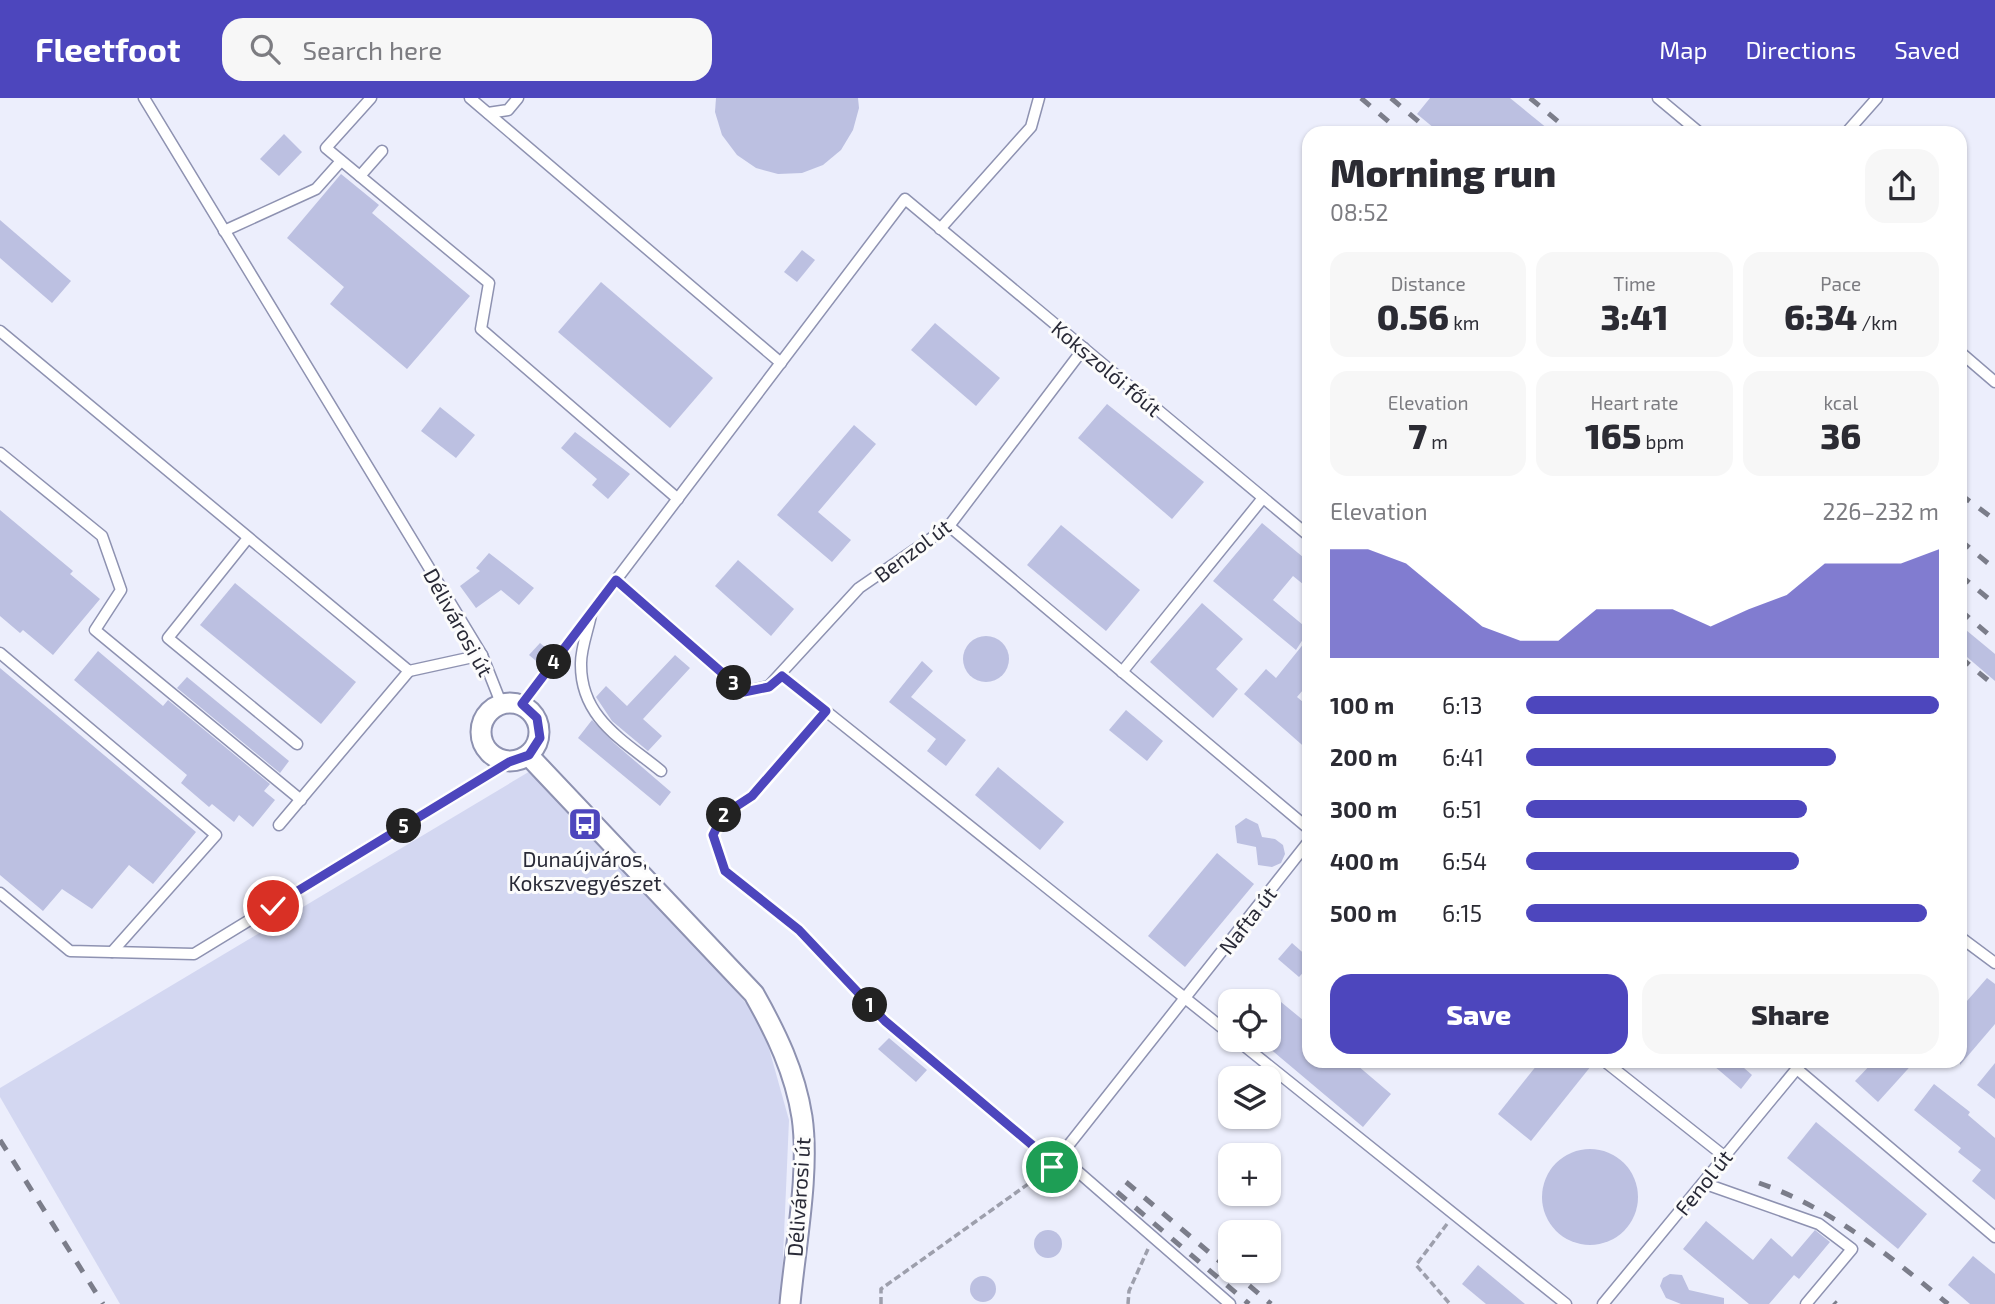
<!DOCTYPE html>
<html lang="en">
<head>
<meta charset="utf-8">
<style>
	:root { --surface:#fff; --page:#f7f7f7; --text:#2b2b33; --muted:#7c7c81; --accent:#4d46bd }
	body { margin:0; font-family:"Exo 2",sans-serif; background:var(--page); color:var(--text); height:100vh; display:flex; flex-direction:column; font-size:26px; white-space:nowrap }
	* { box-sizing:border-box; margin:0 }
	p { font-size:23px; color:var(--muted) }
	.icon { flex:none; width:38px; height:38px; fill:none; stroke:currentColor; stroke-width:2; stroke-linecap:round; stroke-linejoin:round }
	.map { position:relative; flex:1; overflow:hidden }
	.sheet { position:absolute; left:1302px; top:28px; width:665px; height:942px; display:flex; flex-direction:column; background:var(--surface); border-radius:21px; box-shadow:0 2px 5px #0004 }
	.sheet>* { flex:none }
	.tools { position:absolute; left:1218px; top:891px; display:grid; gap:14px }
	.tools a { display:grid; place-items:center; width:63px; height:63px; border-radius:14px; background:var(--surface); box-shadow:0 2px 5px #0004; font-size:35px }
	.pin { position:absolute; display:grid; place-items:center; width:60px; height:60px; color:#fff; margin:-30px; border:4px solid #fff; border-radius:50%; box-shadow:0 2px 7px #0007 }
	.km { position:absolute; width:35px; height:35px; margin:-18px; border-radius:50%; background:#222; color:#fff; font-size:19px; line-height:35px; text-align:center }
	.round { display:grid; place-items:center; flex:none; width:74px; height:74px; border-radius:21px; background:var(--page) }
	.head { display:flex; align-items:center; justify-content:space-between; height:119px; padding:0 28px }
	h1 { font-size:38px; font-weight:800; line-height:52px }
	.metrics { display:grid; grid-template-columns:repeat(3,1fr); gap:10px; height:119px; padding:7px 28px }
	.metrics div { display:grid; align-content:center; border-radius:18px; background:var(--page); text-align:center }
	.metrics b { font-size:35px; font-weight:800 }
	.metrics small { font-size:19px; font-weight:400 }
	.metrics p { font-size:19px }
	.chart { height:196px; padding:14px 28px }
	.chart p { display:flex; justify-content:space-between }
	.chart svg { width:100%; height:126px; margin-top:7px; fill:var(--accent); opacity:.7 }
	.button { display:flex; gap:14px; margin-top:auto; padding:14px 28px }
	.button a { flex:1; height:80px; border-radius:21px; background:var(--accent); color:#fff; font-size:28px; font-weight:800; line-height:80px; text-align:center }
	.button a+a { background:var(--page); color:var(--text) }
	ul { padding:0 28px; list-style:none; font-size:23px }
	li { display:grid; grid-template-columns:112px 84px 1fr; align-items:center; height:52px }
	li i { height:18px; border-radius:9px; background:var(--accent) }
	header { display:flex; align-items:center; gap:42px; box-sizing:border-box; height:98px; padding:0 35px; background:var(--accent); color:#fff }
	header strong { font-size:33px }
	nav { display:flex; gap:38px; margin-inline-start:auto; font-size:24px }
	.search { width:490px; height:63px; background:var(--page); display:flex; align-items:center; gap:18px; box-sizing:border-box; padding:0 24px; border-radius:21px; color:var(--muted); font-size:26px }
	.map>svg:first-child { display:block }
</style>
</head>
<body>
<header>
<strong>Fleetfoot</strong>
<div class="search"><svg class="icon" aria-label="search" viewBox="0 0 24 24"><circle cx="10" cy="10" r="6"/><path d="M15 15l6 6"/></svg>Search here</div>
<nav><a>Map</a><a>Directions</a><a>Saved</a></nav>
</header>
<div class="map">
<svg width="1995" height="1206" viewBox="0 0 1995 1206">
	<rect width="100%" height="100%" fill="#eceefc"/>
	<polygon fill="#d3d7f1" points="537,669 761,922 789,1022 781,1206 120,1206 0,999 0,990"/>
	<g fill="#bcc0e1">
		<polygon points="716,0 858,0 859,10 853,32 841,52 823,67 802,75 778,76 756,70 737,57 722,37 715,14"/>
		<polygon points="1430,0 1510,0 1553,35 1440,35 1417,16"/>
		<polygon points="284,36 302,54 279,78 260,61"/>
		<polygon points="341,76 379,107 372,115 470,198 407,271 330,206 344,189 287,140"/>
		<polygon points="0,122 71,183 52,205 0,160"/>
		<polygon points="802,152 815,162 797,184 784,174"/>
		<polygon points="601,184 713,280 670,330 558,234"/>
		<polygon points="935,225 1000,280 976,308 911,252"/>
		<polygon points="1107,306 1204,384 1172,421 1078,340"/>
		<polygon points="440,309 475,337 456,360 421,333"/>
		<polygon points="854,327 876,346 818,414 851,442 832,464 777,417"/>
		<polygon points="575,334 630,376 608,401 592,387 597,381 561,350"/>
		<polygon points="0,412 73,473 70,476 100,501 53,557 23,532 20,535 0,518"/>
		<polygon points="1262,425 1309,464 1309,491 1293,478 1273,502 1309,532 1296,552 1213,483"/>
		<polygon points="1061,427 1140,492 1106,533 1027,467"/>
		<polygon points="489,455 534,490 519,507 501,492 476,510 460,488 480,473 476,470"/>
		<polygon points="738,462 794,511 771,538 715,488"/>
		<polygon points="235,485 356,584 321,626 200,527"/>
		<polygon points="1202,505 1243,541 1216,571 1238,591 1213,620 1150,564"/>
		<polygon points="1966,532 1995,556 1995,583 1960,553 1960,538"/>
		<circle cx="986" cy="561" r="23"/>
		<polygon points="1309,539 1309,585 1297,599 1309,609 1309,653 1244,596 1266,571 1276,580"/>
		<polygon points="540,545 552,555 542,568 529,557"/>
		<polygon points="98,553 163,608 168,602 270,686 264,693 275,702 253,729 239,717 234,724 212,706 209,709 181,685 187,677 74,582"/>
		<polygon points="675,557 690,570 643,621 662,638 648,653 612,623 596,599 606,588 627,608"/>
		<polygon points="922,563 933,573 911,599 966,642 946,668 927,653 936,641 889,604"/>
		<polygon points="0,570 196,734 153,786 129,767 92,811 62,791 43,813 0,777"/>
		<polygon points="187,579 289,663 280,675 177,590"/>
		<polygon points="1126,612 1163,643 1147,663 1109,632"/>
		<polygon points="592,622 614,645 671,694 660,708 578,640"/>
		<polygon points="998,669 1064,724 1040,752 975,697"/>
		<polygon points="1246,720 1258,726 1262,739 1275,741 1283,747 1285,756 1281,765 1272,769 1258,767 1256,749 1237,745 1235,728"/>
		<polygon points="1217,755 1254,786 1185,869 1148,838"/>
		<polygon points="1292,845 1309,860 1309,868 1299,879 1278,861"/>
		<polygon points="1987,880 1995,886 1995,926 1960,967 1960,911"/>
		<polygon points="1281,904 1309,927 1309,962 1351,962 1391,996 1363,1029 1269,950 1269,919"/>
		<polygon points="889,940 927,972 916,984 878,951"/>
		<polygon points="1541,962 1584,962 1591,968 1531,1043 1498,1016"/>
		<polygon points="1707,962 1735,962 1752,977 1741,991"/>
		<polygon points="1875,962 1916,962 1878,1004 1855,983"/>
		<polygon points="1995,965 1995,1001 1977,987"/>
		<polygon points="1934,986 1970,1014 1968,1017 1995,1040 1995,1102 1972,1083 1981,1072 1958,1054 1961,1050 1914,1012"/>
		<polygon points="1816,1024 1927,1116 1898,1151 1787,1060"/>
		<circle cx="1590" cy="1099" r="48"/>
		<polygon points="1706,1123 1753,1162 1771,1140 1792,1159 1815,1132 1830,1144 1799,1181 1794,1177 1769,1206 1749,1206 1683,1151"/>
		<circle cx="1048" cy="1146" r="14"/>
		<polygon points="1973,1158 1995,1176 1995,1206 1970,1206 1948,1187"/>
		<polygon points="1478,1167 1525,1206 1486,1206 1462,1186"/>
		<polygon points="1670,1176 1682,1177 1689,1192 1724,1200 1724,1206 1681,1206 1666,1200 1660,1188 1663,1180"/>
		<circle cx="983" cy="1191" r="13"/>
	</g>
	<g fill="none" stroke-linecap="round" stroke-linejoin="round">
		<g stroke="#8e92b1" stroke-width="13">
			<g id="service">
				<polyline points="144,0 482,557 501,605"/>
				<polyline points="371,0 326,50 489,185 481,231 678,401"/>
				<polyline points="470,0 781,265"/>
				<polyline points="1658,0 1700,35"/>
				<polyline points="488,15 508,12 518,0"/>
				<polyline points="1846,35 1877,0"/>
				<polyline points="360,78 382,53"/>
				<polyline points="940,131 1031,29 1039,0"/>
				<polyline points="224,133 316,91 341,63"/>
				<polyline points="0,233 409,573 482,557"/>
				<polyline points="1960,254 1995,284"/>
				<polyline points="0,355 102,438 121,492 95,532 301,702"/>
				<polyline points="949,428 1309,731"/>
				<polyline points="248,440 168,540 297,646"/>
				<polyline points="616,482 744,594 769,588 859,490 949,428 1084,250"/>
				<path d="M591 517C588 532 581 550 581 565 580 620 623 642 661 673"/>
				<polyline points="0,555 216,737 112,854"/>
				<polyline points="1122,574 1263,400"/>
				<polyline points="782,578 1230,936"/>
				<polyline points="522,606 905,101 1309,438"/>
				<polyline points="279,727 409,573"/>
				<polyline points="0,795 70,853 194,856 509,664"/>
				<polyline points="1960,839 1995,865"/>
				<polyline points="1237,942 1566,1206"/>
				<polyline points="1603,962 1724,1058"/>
				<polyline points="1797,971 1995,1139"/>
				<polyline points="1703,1085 1819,1126 1852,1151 1806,1206"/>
				<polyline points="1230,1206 1060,1058 1309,743"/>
				<polyline points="1603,1206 1804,962"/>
			</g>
		</g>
		<g stroke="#8e92b1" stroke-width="23">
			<g id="minor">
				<circle cx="510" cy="634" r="29"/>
				<path d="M529 658 754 896C776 935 795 974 802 1019 810 1074 795 1150 790 1206"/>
			</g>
		</g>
		<g stroke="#9d9fac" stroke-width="3.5" stroke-dasharray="7 3.5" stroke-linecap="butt">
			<polyline points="817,623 752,698 723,717 713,737 725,773 799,832 885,923 1048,1057"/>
			<polyline points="1447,1126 1416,1167 1450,1206"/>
			<polyline points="881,1206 881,1191 1052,1069"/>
			<polyline points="1128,1206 1129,1193 1148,1151"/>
		</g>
		<use href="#service" stroke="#fff" stroke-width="10"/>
		<use href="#minor" stroke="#fff" stroke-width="19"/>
		<g stroke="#7b7d8a" stroke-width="5" stroke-dasharray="12 12" stroke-linecap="butt">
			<polyline points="1361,0 1402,35"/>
			<polyline points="1391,0 1432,35"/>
			<polyline points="1530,0 1572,35"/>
			<polyline points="1960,396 1995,422"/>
			<polyline points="1960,442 1995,471"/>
			<polyline points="1960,477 1995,506"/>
			<polyline points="1960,512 1995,542"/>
			<polyline points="1960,559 1995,588"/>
			<polyline points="0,1042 103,1206"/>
			<polyline points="1126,1084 1230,1172"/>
			<path d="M1759 1085C1831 1110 1890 1158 1948 1206"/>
			<polyline points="1117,1094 1249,1206"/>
			<polyline points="1231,1172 1271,1206"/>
			<polyline points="1834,1204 1836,1206"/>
		</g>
	</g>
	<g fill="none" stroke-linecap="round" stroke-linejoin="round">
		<g stroke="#fff" stroke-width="14">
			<polyline id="route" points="273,808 509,664 529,657 540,640 537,620 522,606 616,482 744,594 769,589 782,578 826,613 752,698 723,717 713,737 725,773 799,832 885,923 1044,1057 1060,1058 1052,1069"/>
		</g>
		<use href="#route" stroke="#4d46bd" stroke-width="9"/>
	</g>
	<defs>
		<g id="bus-square" transform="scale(1.75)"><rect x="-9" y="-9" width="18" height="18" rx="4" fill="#4d46bd" stroke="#fcfcfc"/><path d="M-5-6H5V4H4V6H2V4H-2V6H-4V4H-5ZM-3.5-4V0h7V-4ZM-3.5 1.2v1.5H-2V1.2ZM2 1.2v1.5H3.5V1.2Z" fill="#fff"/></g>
	</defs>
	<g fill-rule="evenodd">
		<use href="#bus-square" x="585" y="726"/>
	</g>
	<g text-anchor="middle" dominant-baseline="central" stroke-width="6" stroke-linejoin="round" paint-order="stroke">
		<g font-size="21" fill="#292a37" stroke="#fcfcfc">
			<text transform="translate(1107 270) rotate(40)">Kokszolói főút</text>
			<text transform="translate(912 452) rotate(-37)">Benzol út</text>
			<text transform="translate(459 524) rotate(61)">Délivárosi út</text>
			<text transform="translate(1247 822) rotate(-52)">Nafta út</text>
			<text transform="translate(1703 1084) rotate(-51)">Fenol út</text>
			<text transform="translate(798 1099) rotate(-86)">Délivárosi út</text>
		</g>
		<g font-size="21" fill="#292a37" stroke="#fcfcfc">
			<text x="585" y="760">Dunaújváros,<tspan x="585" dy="24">Kokszvegyészet</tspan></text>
		</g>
	</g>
</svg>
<div class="tools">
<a><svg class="icon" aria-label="locate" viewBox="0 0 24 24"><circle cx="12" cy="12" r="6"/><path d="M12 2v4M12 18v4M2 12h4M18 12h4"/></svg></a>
<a><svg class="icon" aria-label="layers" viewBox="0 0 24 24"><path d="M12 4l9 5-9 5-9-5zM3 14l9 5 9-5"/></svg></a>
<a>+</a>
<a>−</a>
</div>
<div class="pin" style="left:1052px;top:1069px;background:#1e9e55"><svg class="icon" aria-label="arrive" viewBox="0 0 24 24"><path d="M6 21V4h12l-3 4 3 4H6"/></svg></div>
<div class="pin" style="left:273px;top:808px;background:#d93025"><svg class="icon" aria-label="check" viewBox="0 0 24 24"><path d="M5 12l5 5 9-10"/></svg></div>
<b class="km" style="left:870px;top:907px">1</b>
<b class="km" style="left:724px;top:717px">2</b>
<b class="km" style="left:734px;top:585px">3</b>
<b class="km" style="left:554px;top:564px">4</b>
<b class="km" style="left:404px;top:728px">5</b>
<section class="sheet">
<div class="head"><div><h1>Morning run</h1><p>08:52</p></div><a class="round"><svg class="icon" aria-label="share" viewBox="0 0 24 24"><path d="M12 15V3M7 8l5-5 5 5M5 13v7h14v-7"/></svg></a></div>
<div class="metrics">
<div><p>Distance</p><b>0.56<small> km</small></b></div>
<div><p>Time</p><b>3:41</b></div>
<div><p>Pace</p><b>6:34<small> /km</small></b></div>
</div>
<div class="metrics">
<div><p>Elevation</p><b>7<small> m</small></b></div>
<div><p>Heart rate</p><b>165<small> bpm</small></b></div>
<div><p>kcal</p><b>36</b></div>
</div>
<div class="chart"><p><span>Elevation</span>226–232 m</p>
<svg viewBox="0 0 160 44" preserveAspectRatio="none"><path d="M0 44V6L10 6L20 11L30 22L40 33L50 38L60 38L70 27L80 27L90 27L100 33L110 27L120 22L130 11L140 11L150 11L160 6V44z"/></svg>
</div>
<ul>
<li><b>100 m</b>6:13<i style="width:100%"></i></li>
<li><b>200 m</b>6:41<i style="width:75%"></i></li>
<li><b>300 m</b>6:51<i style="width:68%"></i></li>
<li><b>400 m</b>6:54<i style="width:66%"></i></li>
<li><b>500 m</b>6:15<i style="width:97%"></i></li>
</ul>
<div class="button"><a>Save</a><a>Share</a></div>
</section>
</div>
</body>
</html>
